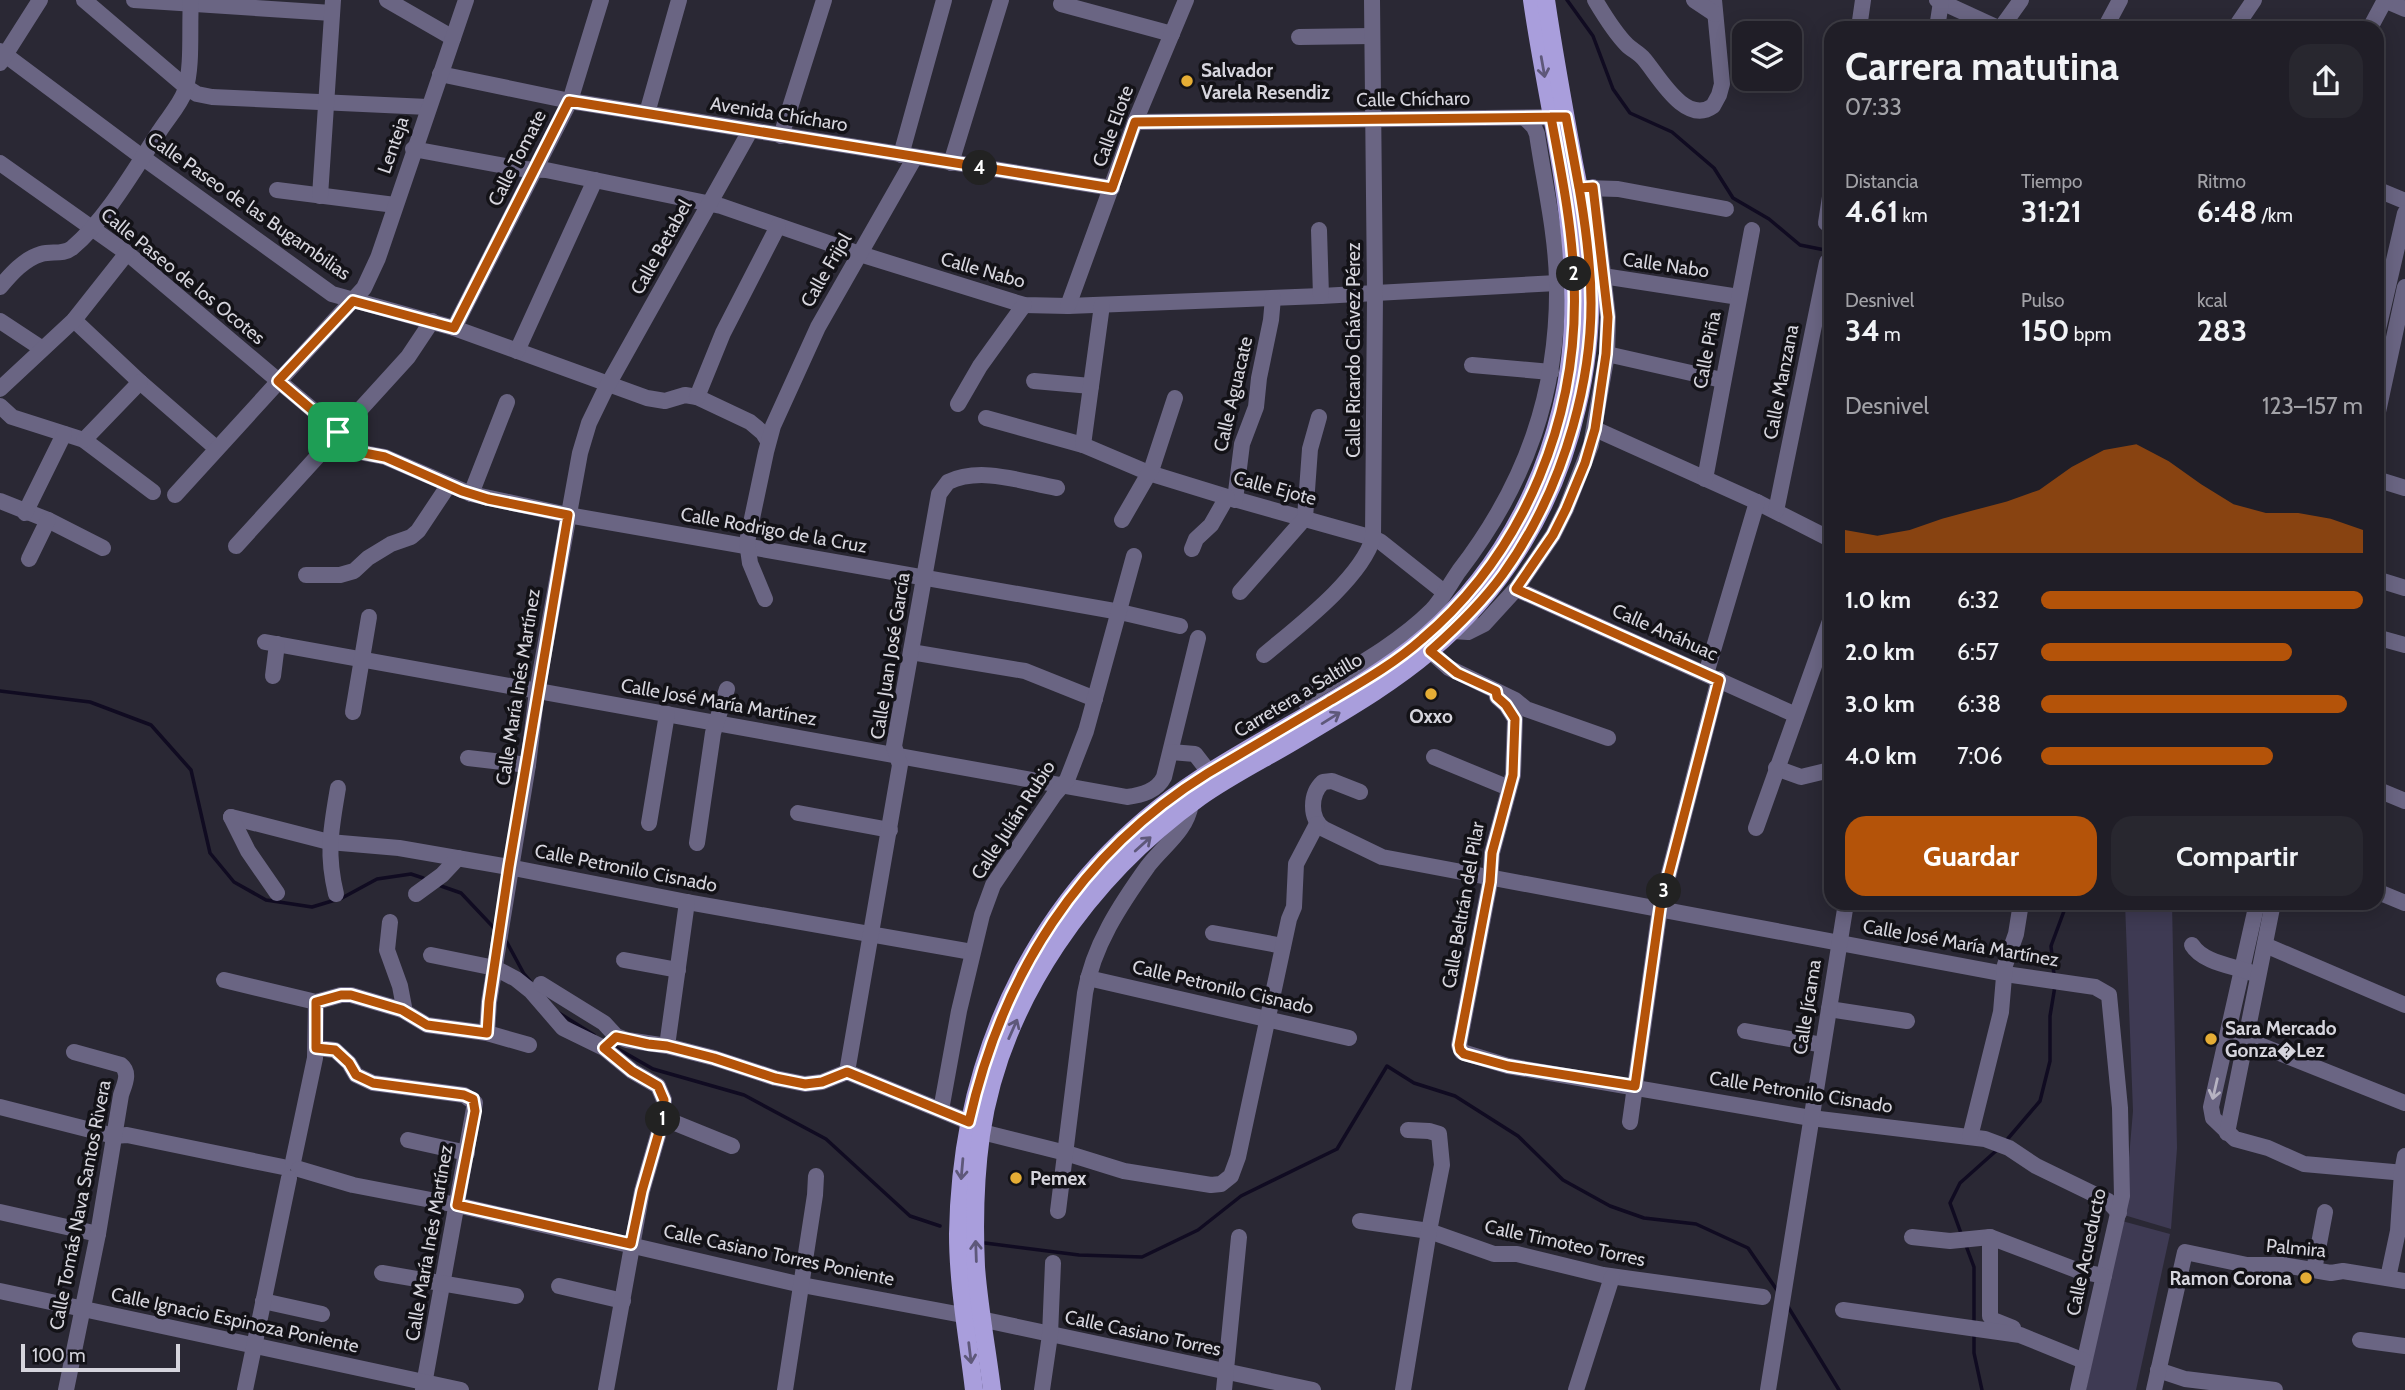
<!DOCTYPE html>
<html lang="es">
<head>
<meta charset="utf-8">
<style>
	:root { --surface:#201e27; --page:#28272f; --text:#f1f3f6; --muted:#a2a2a7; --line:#3d3c44; --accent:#b45309 }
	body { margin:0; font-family:Cabin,sans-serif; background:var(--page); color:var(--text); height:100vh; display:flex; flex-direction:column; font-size:26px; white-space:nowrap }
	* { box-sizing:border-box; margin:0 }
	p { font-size:23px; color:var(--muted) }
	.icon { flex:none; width:38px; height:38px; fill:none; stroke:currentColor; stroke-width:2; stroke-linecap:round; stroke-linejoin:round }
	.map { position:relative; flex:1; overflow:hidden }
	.details { position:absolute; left:1824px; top:21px; width:560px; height:889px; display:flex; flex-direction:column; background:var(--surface); border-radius:21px; box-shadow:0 4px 18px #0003,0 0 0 2px var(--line) }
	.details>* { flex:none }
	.controls { position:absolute; left:1732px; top:21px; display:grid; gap:14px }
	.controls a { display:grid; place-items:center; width:70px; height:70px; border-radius:14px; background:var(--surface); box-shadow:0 4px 18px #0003,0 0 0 2px var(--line); font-size:35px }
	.scale { position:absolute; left:21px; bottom:18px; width:159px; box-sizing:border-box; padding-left:7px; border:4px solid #d6d5dd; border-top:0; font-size:19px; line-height:24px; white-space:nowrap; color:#d6d5dd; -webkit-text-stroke:5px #131217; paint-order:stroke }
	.pin { position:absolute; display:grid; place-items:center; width:60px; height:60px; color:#fff; margin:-30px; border-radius:14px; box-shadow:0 4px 10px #0006 }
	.km { position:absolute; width:35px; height:35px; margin:-18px; border-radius:50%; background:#222; color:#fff; font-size:19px; line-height:35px; text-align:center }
	.round { display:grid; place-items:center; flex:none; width:74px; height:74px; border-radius:21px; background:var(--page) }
	.headline { display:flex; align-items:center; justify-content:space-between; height:119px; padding:0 21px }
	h1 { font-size:38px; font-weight:800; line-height:52px }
	.figures { display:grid; grid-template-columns:repeat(3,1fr); gap:10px; height:119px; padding:7px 21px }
	.figures div { display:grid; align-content:center }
	.figures b { font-size:30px; font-weight:800 }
	.figures small { font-size:19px; font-weight:400 }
	.figures p { font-size:19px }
	.chart { height:196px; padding:14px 21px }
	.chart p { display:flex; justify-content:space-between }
	.chart svg { width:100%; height:126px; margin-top:7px; fill:var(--accent); opacity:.7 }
	.button { display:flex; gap:14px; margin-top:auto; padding:14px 21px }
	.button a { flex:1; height:80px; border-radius:21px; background:var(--accent); color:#fff; font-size:28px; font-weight:800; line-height:80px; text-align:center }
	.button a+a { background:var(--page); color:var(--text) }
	ul { padding:0 21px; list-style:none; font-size:23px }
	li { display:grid; grid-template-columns:112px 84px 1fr; align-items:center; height:52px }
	li i { height:18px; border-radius:9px; background:var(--accent) }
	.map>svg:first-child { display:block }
</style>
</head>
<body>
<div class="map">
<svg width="2405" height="1390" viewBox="0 0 2405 1390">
	<rect width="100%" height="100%" fill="#2a2834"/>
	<g fill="#3e3a53">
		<polygon points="2125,903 2172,903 2177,1148 2171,1229 2124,1215 2133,1111"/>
		<polygon points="2122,1221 2170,1234 2136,1390 2086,1390"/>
	</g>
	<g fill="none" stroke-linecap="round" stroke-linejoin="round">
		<g stroke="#100b21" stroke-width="3.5">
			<polyline points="1567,0 1593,36 1613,89 1630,113 1672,132 1714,168 1733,198 1769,219 1800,245 1830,251"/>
			<polyline points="0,691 90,702 151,725 191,770 210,853 234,882 266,900 312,907 342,898 377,879 411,874 423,878"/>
			<polyline points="441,886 461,893 496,930"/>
			<polyline points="504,937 524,974 530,981"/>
			<polyline points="2054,975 2051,946 2067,903"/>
			<polyline points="559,1013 594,1035"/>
			<polyline points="613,1046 653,1069 744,1095 826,1139 910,1216 940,1226"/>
			<polyline points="2005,1142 2040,1101 2050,1061 2050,1016 2055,986"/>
			<polyline points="1962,1236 1950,1203 1960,1183 1997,1150"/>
			<polyline points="985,1243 1079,1255 1142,1257 1198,1230 1241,1196 1337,1149 1387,1066 1414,1083 1455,1096 1518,1136 1563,1180 1610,1206 1644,1218 1696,1224 1748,1248 1779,1293"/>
			<polyline points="1965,1243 1974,1267 1974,1325"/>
			<polyline points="1787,1305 1839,1390"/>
			<polyline points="1974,1332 1974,1353 1982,1390"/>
		</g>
		<g stroke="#6a6583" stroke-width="16">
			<polyline points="84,0 186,87 197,94 212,97 428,107"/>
			<polyline points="134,0 332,13"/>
			<polyline points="387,0 453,38"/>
			<path d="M1595 0C1604 15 1614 32 1627 45 1632 50 1639 53 1644 59 1658 75 1685 126 1713 106L1719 95 1722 84 1714 0"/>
			<polyline points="1694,0 1715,14"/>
			<polyline points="1937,0 1998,28"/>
			<polyline points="2384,0 2405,9"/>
			<polyline points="1061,4 1172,34"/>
			<polyline points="1859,28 1863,0"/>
			<polyline points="1937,28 1941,2"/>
			<polyline points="2001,28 2021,0"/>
			<polyline points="2105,28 2120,0"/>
			<polyline points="2235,28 2254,0"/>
			<polyline points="2370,28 2385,0"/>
			<polyline points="1299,37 1372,36"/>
			<polyline points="0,51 142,157 332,294 454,328 647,398 665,401 685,395 697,397 750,422 763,433 768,441"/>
			<polyline points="0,63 40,0"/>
			<polyline points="440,74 570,101 1112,188"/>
			<polyline points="647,113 679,0"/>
			<polyline points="1135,122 1563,117"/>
			<polyline points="781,136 824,0"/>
			<polyline points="413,149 522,169 546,170 721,206 860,254 1024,305 1068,306 1321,296 1557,283"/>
			<polyline points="901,155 944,0"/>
			<polyline points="0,163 127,253 364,453 385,457 471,494 568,515 1120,612 1180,626"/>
			<polyline points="951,163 1001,0"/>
			<polyline points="1585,188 1618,189 1726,209"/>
			<polyline points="2376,189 2405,201"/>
			<polyline points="277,190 395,205"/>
			<polyline points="320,196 333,0"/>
			<polyline points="1826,223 1830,197"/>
			<polyline points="1319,230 1321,296"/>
			<polyline points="1597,271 1603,276 1739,297"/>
			<path d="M0 287C11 274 24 259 41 254 52 251 63 255 72 248 107 218 134 170 159 132 167 119 180 105 185 91 193 65 189 28 191 0"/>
			<polyline points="1068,306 1135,122 1186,0"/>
			<polyline points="74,320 140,382 216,448"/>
			<polyline points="0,321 41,348"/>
			<polyline points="454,328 570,101 601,0"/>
			<polyline points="2376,338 2405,213"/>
			<polyline points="517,351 595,180"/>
			<polyline points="1607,354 1722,380"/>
			<polyline points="1472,365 1551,372"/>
			<polyline points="1034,381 1091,386"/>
			<polyline points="0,389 74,320 127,253"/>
			<polyline points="697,397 723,333 778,226"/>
			<polyline points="958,404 980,366 1024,305"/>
			<polyline points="0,406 12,417 84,440 153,492"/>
			<polyline points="986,418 1083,445 1149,473 1227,497 1373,538 1381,542 1444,592"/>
			<polyline points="2376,421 2405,287"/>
			<polyline points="1595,429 1757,502 1830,539"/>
			<polyline points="84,440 140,382"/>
			<polyline points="1083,445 1102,305"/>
			<polyline points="1705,479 1752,230"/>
			<polyline points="2376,479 2405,488"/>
			<polyline points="471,494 507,402"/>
			<polyline points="175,495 364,288 378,258 466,0"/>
			<polyline points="1235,500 1242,444 1256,407 1259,378 1271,320 1273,298"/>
			<polyline points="0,501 48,520 103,548"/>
			<polyline points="1776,511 1827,262"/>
			<polyline points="25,513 64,434"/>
			<polyline points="1122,520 1152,468 1175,398"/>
			<polyline points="236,546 408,357 432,321"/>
			<polyline points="1192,549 1196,539 1211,525 1227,497"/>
			<polyline points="29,559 48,520"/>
			<polyline points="306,575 340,575 354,571 368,558 391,544 411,537 418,531 448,486"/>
			<polyline points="2376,579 2405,588"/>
			<polyline points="1516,589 1796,715"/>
			<polyline points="1240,592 1305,518 1310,449 1319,417"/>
			<polyline points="765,599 750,563 747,542 766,452 773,426 818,327 915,157"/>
			<polyline points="1453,631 1468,632 1484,624 1516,589 1553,535 1566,509 1591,445 1607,354 1608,317 1593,187"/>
			<polyline points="2376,637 2405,645"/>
			<path d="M265 642 1127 797C1142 795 1157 791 1164 777L1198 638"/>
			<polyline points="1430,651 1449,668 1515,700 1526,709 1608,738"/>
			<polyline points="911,652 1025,671 1095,699"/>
			<path d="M1264 655C1296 628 1361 579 1373 538L1375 294 1372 0"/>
			<polyline points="1706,674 1757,502"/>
			<polyline points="273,676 277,644"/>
			<polyline points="1496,691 1497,697 1506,705 1515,719 1513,775 1492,853 1490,882 1459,1045 1462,1052 1508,1066 1811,1118 1985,1139 2009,1148 2036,1166 2108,1201 2119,1213"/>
			<polyline points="353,712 369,617"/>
			<path d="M1311 712 1305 701 1309 694C1351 669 1397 645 1432 610 1442 599 1450 584 1459 571 1526 484 1559 391 1557 281 1556 232 1544 182 1537 134L1534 127 1525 118"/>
			<polyline points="1171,752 1195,754 1209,772"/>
			<polyline points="1434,757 1509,788"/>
			<polyline points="468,758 528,765"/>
			<polyline points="1776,768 1801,777 1830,770"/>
			<polyline points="2376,789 2405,801"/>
			<path d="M1360 792 1332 781 1323 782C1310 794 1309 818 1324 829L1382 857 2005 974 2095 987 2109 995 2120 1108 2122 1196 2078 1390"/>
			<polyline points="798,813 890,830"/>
			<polyline points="231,817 329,842 399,848 509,867 687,902 972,952"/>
			<polyline points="231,817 248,851 277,893"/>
			<polyline points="649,823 667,714"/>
			<polyline points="1756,828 1830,621"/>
			<polyline points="697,843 713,733 727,689"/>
			<polyline points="2376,891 2405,903"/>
			<path d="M336 894C326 853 331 829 338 788"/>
			<polyline points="416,894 442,875 458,858"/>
			<polyline points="2257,903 2211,1107 2213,1118 2235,1139 2268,1148 2304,1164 2405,1173"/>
			<polyline points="390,922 387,950 400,986 404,1007 402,1010"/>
			<polyline points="1213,933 1283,946"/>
			<path d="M2192 945C2203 963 2234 966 2252 973"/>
			<polyline points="2265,945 2405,1005"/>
			<polyline points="431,955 495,968 516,979 531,991 563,1028 604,1048 632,1071 658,1086 664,1100 663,1118 732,1146"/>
			<polyline points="624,960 678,970"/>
			<polyline points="1088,978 1349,1038"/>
			<polyline points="224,980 316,1002 341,995 351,995 402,1010 427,1025 487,1033 529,1045"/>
			<polyline points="541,984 604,1023 616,1036 627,1040 667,1046 714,1058 775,1078 805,1084 822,1082 847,1072 969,1122"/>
			<polyline points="1829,1009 1907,1021"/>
			<polyline points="1745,1031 1823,1045"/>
			<polyline points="487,1033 489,1002 528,765 537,691 580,453 589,423 605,390 750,131"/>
			<polyline points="2237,1036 2405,1103"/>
			<polyline points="667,1046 687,902"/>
			<polyline points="316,1048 335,1050 349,1063 356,1075 373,1083 464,1095 475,1103 423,1390"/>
			<path d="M847 1072 900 765 894 746 939 494 948 482C981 466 1023 482 1057 488"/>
			<polyline points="0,1107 114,1136 127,1135 283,1167"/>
			<polyline points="941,1110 959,1011 982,915 993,885 1054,795 1067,780 1086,731 1134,556"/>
			<polyline points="1630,1122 1660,908 1719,679"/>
			<polyline points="982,1132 1066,1153 1124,1171 1211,1185 1221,1184 1231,1176 1238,1157 1289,919 1294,907 1296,864 1317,824"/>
			<polyline points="2227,1133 2273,903"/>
			<polyline points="1970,1137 2001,1012 2005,965 2016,934 2021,903"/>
			<polyline points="408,1140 467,1153"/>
			<polyline points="293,1162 315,1058 316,1002"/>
			<polyline points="299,1169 353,1185 457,1205 802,1285 957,1314 1313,1390"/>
			<path d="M1058 1211 1085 993C1093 946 1120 905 1148 866 1164 845 1186 832 1191 804"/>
			<polyline points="0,1212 98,1234"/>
			<polyline points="1360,1221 1429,1231 1494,1254 1517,1254 1603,1275 1763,1297"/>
			<polyline points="1912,1237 1950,1241 1990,1237 2079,1271 2104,1276"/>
			<polyline points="1990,1237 1990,1316 1993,1320 2013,1328"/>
			<polyline points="2314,1270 2325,1212"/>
			<polyline points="382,1273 516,1296"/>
			<polyline points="2388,1278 2398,1231 2402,1172 2405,1156"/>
			<polyline points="559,1286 623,1301"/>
			<polyline points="0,1291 461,1390"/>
			<polyline points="263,1301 322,1314"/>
			<polyline points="1843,1310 2020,1335 2084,1361"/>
			<polyline points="2360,1340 2405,1346"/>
			<polyline points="2158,1370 2185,1379 2275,1390"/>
			<path d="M66 1390 98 1234 121 1095C124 1085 131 1073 121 1065L74 1052"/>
			<polyline points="245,1390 289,1178"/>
			<polyline points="606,1390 642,1191 663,1118"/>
			<polyline points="785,1390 815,1195 816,1176"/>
			<polyline points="1042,1390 1050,1335 1053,1263"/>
			<polyline points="1224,1390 1239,1237"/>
			<polyline points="1403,1390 1429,1231 1442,1165 1439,1134 1429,1131 1408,1130"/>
			<polyline points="1576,1390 1612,1277"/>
			<polyline points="1768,1390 1846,903"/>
			<polyline points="2154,1390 2185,1252 2247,1265 2283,1265 2331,1273 2343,1271 2405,1281"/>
		</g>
		<g stroke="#a99edc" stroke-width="18">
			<path d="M974 1390C968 1338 958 1286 958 1234 961 1048 1042 882 1199 779 1263 737 1334 704 1397 659 1481 599 1537 508 1561 409 1595 273 1551 135 1532 0"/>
			<path d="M992 1390C987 1349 979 1308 976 1267 974 1224 975 1178 981 1135 1001 999 1090 876 1200 797 1231 775 1266 758 1299 738 1344 711 1390 685 1430 651 1504 589 1556 503 1577 408 1588 363 1592 315 1590 269 1588 234 1581 197 1574 163 1564 109 1554 54 1546 0"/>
		</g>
	</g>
	<defs><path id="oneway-shaft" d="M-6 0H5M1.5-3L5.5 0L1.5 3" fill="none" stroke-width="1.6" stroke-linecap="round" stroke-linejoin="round" transform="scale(1.75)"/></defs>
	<g stroke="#5e587a">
		<use href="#oneway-shaft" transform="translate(1543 67) rotate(80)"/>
		<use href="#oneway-shaft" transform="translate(1331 718) rotate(-32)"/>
		<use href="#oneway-shaft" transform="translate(1143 844) rotate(-42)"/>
		<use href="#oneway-shaft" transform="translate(1013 1029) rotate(-66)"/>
		<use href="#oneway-shaft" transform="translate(962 1169) rotate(95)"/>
		<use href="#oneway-shaft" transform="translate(976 1251) rotate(-92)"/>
		<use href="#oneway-shaft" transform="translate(970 1353) rotate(83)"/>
	</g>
	<use stroke="#b6b3c2" href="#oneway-shaft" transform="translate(2215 1089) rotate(103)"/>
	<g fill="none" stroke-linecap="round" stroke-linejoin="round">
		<g stroke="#fff" stroke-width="14">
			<path id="route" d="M338 432 364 453 385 457 462 491 488 499 568 515 509 867 489 1002 487 1033 427 1025 402 1010 351 995H341L316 1002V1048L335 1050 349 1063 356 1075 373 1083 464 1095 473 1099 475 1111 457 1205 631 1244 642 1191 663 1118 664 1100 658 1086 632 1071 604 1048 616 1037 648 1044 667 1046 714 1058 775 1078 805 1084 822 1082 847 1072 969 1122C1002 975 1079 853 1208 773 1248 749 1288 726 1328 702 1360 683 1394 664 1422 639 1526 551 1580 415 1574 280 1572 225 1561 171 1551 117H1566C1575 165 1585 214 1589 263 1600 369 1564 489 1503 574 1482 603 1456 628 1430 651L1457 673 1496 691 1497 697 1506 705 1515 719 1513 775 1492 853 1490 882 1459 1045 1460 1050 1464 1054 1508 1066 1635 1086 1660 908 1719 680 1516 589 1553 535 1566 509 1585 463 1595 429 1606 354 1608 317 1593 187 1579 188 1566 117 1135 122 1112 188 569 101 454 328 353 301 278 381 338 432"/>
		</g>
		<use href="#route" stroke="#b45309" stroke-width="9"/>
	</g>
	<g fill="#e5ad35" stroke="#131217" stroke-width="2.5">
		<circle cx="1187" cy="81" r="7"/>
		<circle cx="1431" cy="694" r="7"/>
		<circle cx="2211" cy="1039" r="7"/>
		<circle cx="1016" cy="1178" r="7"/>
		<circle cx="2306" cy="1278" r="7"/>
	</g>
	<g text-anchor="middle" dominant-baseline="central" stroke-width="7" stroke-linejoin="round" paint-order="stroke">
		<g font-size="19" font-weight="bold" fill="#d6d5dd" stroke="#131217" text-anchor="start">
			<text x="1201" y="70">Salvador<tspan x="1201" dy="22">Varela Resendiz</tspan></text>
			<text x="1431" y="716" text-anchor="middle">Oxxo</text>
			<text x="2225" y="1028">Sara Mercado<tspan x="2225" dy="22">Gonza�Lez</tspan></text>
			<text x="1030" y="1178">Pemex</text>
			<text x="2292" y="1278" text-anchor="end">Ramon Corona</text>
		</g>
		<g font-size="19" fill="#d6d5dd" stroke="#131217">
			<text transform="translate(1413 99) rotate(-1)">Calle Chícharo</text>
			<text transform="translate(779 114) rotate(9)">Avenida Chícharo</text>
			<text transform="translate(1113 126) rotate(-70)">Calle Elote</text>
			<text transform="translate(393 145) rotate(-71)">Lenteja</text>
			<text transform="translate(517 158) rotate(-63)">Calle Tomate</text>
			<text transform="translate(249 206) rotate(35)">Calle Paseo de las Bugambilias</text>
			<text transform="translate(661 247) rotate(-61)">Calle Betabel</text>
			<text transform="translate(1666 265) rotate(8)">Calle Nabo</text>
			<text transform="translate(826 270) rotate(-60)">Calle Frijol</text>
			<text transform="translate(983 270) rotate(16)">Calle Nabo</text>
			<text transform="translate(183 276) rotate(39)">Calle Paseo de los Ocotes</text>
			<text transform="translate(1353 350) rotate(-90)">Calle Ricardo Chávez Pérez</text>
			<text transform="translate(1707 350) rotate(-79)">Calle Piña</text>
			<text transform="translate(1781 382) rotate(-79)">Calle Manzana</text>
			<text transform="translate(1233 394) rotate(-77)">Calle Aguacate</text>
			<text transform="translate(1275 488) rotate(15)">Calle Ejote</text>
			<text transform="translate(774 530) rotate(10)">Calle Rodrigo de la Cruz</text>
			<text transform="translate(1665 632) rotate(24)">Calle Anáhuac</text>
			<text transform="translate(890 656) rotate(-81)">Calle Juan José García</text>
			<text transform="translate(518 687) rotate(-81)">Calle María Inés Martínez</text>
			<text transform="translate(1298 695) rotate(-31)">Carretera a Saltillo</text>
			<text transform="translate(719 702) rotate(10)">Calle José María Martínez</text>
			<text transform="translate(1013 820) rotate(-57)">Calle Julián Rubio</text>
			<text transform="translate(626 868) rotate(11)">Calle Petronilo Cisnado</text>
			<text transform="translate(1463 905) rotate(-80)">Calle Beltrán del Pilar</text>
			<text transform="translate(1961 943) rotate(10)">Calle José María Martínez</text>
			<text transform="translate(1223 987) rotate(13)">Calle Petronilo Cisnado</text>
			<text transform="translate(1807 1007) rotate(-81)">Calle Jícama</text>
			<text transform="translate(1801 1092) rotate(9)">Calle Petronilo Cisnado</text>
			<text transform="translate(80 1205) rotate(-79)">Calle Tomás Nava Santos Rivera</text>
			<text transform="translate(429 1243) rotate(-80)">Calle María Inés Martínez</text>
			<text transform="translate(1565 1243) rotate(12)">Calle Timoteo Torres</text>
			<text transform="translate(2296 1248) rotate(5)">Palmira</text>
			<text transform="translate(2086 1252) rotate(-78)">Calle Acueducto</text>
			<text transform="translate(779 1255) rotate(12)">Calle Casiano Torres Poniente</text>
			<text transform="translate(235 1320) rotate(12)">Calle Ignacio Espinoza Poniente</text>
			<text transform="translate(1143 1333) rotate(12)">Calle Casiano Torres</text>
		</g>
	</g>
</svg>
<div class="controls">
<a><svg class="icon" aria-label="layers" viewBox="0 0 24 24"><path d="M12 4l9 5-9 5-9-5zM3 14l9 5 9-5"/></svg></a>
</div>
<div class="scale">100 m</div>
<div class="pin" style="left:338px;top:432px;background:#1e9e55"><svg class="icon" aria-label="arrive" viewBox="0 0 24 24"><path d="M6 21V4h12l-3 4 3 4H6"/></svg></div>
<b class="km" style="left:663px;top:1119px">1</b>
<b class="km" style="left:1574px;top:274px">2</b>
<b class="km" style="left:1664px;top:891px">3</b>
<b class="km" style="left:980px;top:168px">4</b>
<section class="details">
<div class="headline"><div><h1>Carrera matutina</h1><p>07:33</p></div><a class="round"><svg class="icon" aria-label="share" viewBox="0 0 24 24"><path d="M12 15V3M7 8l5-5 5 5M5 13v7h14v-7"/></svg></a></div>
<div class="figures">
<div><p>Distancia</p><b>4.61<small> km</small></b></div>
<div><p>Tiempo</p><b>31:21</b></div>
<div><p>Ritmo</p><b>6:48<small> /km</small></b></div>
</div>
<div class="figures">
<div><p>Desnivel</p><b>34<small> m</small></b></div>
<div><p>Pulso</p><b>150<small> bpm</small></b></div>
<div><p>kcal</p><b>283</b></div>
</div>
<div class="chart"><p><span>Desnivel</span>123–157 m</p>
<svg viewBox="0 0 160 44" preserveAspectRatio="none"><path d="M0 44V36L10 38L20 36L30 32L40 29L50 26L60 22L70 14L80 8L90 6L100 12L110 20L120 27L130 30L140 30L150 32L160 36V44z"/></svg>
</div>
<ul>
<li><b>1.0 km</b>6:32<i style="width:100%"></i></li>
<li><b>2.0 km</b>6:57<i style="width:78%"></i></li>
<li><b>3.0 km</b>6:38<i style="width:95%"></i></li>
<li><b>4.0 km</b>7:06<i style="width:72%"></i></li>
</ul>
<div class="button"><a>Guardar</a><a>Compartir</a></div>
</section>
</div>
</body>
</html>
